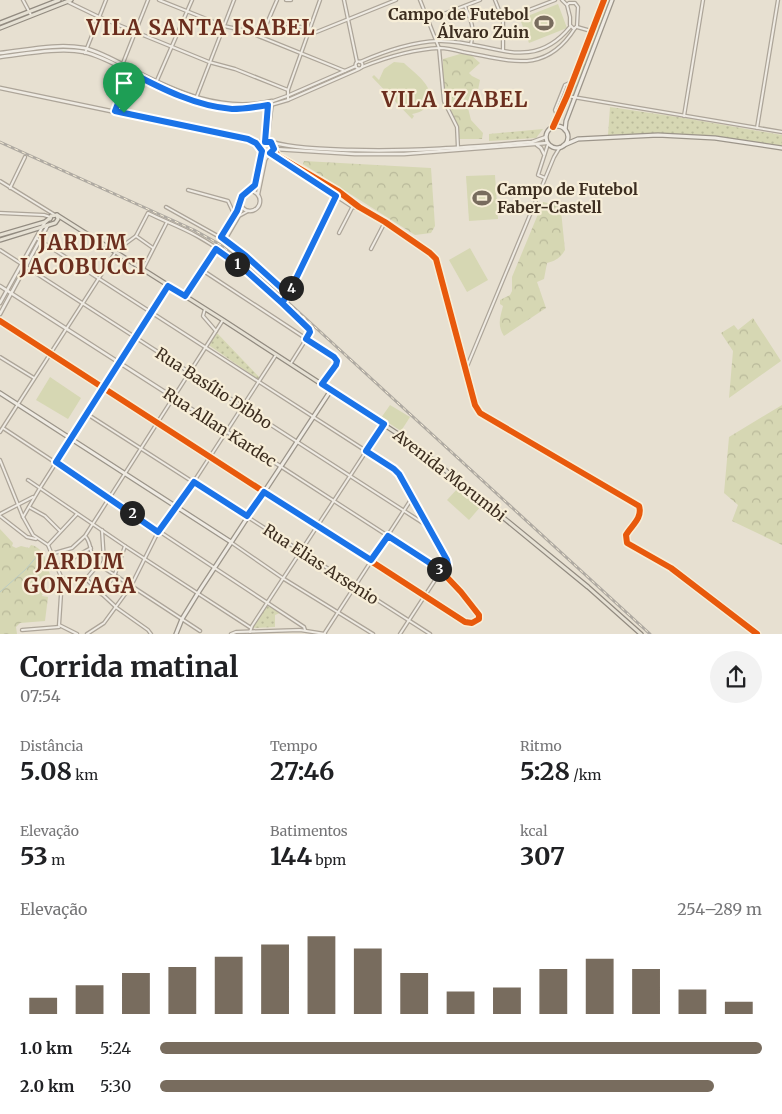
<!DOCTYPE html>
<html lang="pt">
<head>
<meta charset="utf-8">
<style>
	:root { --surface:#fff; --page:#f2f2f2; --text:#202124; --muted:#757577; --accent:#786c5e }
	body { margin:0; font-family:Merriweather,serif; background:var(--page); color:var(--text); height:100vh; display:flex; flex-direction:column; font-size:19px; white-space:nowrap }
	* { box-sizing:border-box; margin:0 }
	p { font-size:16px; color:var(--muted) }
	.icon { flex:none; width:28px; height:28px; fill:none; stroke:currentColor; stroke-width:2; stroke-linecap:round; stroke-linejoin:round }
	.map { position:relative; height:634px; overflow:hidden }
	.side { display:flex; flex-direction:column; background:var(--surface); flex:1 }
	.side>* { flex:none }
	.pin { position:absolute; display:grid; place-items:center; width:42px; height:42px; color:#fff; margin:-51px -21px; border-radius:50% 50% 50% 0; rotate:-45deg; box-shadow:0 0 5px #0007 }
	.pin .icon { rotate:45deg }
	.km { position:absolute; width:25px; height:25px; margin:-12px; border-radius:50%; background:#222; color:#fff; font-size:14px; line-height:25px; text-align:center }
	.round { display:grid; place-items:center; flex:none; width:52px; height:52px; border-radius:26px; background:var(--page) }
	.headline { display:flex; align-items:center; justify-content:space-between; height:85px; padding:0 20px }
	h1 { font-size:28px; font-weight:700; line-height:38px }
	.metrics { display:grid; grid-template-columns:repeat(3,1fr); gap:8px; height:85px; padding:5px 20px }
	.metrics div { display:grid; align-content:center }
	.metrics b { font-size:25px; font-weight:700 }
	.metrics small { font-size:14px; font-weight:400 }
	.metrics p { font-size:14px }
	.chart { height:140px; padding:10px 20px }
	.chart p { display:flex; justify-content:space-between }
	.chart svg { width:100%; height:90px; margin-top:5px; stroke:var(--accent); stroke-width:6 }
	ul { padding:0 20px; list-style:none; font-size:16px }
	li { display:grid; grid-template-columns:80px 60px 1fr; align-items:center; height:38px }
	li i { height:12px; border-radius:6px; background:var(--accent) }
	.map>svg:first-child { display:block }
</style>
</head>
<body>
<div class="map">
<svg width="782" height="634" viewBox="0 0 782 634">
	<defs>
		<pattern id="grass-dots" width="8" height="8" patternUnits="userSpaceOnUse" patternTransform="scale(1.25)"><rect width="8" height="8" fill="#d6d7b3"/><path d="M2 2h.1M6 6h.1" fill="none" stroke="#b9b99a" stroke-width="1.8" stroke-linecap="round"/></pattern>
		<pattern id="forest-crowns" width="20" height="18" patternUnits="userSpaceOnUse" patternTransform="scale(1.25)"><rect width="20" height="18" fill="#d6d7b3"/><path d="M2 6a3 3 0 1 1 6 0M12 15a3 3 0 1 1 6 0" fill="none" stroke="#b9b99a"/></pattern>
		<pattern id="garden-furrows" width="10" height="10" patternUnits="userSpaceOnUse" patternTransform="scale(1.25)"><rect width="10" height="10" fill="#d6d7b3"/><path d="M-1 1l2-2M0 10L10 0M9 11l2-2" fill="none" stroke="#b9b99a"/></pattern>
	</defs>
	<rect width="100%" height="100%" fill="#e7e0d1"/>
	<g fill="url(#grass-dots)">
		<path d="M394 65H402L427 90C429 103 421 112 408 110L382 84C382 74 386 69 394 65Z"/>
		<path d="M610 107 684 118 782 135V146C725 136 667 132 608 135Z"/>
		<polygon points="543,129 536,138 489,141 489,134"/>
		<polygon points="217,333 260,378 258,379 210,346 209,344"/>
		<polygon points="267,605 280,613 275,615 275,627 252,628"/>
	</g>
	<g fill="url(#forest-crowns)">
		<path d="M460 54 471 55 480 63 469 73 472 76 480 80 478 90 472 95 467 104 471 120 483 133 482 139H457C457 126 453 114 442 107L443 59Z"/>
		<polygon points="304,161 431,168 435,226 431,233 415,235 303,164"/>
		<path d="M558 201H560L565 250C561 257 556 261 547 263L544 279 537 282 546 308 504 336C497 325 500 318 503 306L500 304V300L510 295 512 291V277L543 202 552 204Z"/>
		<polygon points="753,318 781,361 729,398 733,351 721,333 734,325 738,330"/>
		<polygon points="782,405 782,545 732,521 738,505 724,493 729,437"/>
		<path d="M0 529 13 543 12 546 16 548 21 546 29 548 31 545C46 548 47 566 51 578L49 581H47L42 596 48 597 45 621 20 623 16 627 17 634H0Z"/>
	</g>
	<polygon fill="url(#garden-furrows)" points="607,0 611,0 574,96 570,96"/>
	<g fill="#d6d7b3">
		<polygon points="558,4 567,28 529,43 520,19"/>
		<path d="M394 62 404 63C414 73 437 87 428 104 425 110 419 113 412 114L414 116 412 119 372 77 374 75 379 80 384 69Z"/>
		<polygon points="495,175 498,219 469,221 466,176"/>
		<polygon points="470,248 488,280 467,292 449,260"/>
		<polygon points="50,377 81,398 68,419 36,400"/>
		<polygon points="390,405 410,417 401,431 381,418"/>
		<polygon points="459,487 481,506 469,520 447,500"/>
	</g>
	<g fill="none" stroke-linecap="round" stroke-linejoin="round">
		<polyline stroke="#bcccc2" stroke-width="1" points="0,592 25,570 40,553"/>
		<g stroke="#ada599" stroke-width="4.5">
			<g id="minor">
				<polyline points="23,0 31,15"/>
				<polyline points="159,0 224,26 246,31 345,71"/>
				<polyline points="286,0 291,0"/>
				<polyline points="344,0 357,62"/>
				<polyline points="420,0 439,48 444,101 457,127 458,148"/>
				<polyline points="495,0 503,20 503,50"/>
				<polyline points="562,0 567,5"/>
				<polyline points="68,2 99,17 209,62 235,69 288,90"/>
				<polygon points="569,3 575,3 578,7 577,26 574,29 570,25 570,17 567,5"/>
				<path d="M465 6C471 21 475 27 471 44"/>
				<polyline points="428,20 480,0"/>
				<polyline points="503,20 555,0"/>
				<polyline points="287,24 310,29"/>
				<polyline points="577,27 591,31"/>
				<polyline points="309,35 396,0"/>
				<polyline points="261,37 277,0"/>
				<polyline points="85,53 106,0"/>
				<circle cx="359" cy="65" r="3.5"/>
				<path d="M360 62C385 51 411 42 438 41 488 39 530 76 570 27"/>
				<polyline points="123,63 148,0"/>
				<path d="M362 67C387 57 413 49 440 48 447 48 455 50 463 52 509 60 545 76 575 28"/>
				<polyline points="155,85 192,0"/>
				<polyline points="567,96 782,132"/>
				<polyline points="288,100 288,90 320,0"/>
				<polyline points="195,101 234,0"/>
				<polyline points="273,101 287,96 356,66"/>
				<polyline points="271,105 288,100 359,69"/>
				<polyline points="115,111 130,71"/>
				<polyline points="684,116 703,0"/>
				<polyline points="558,117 555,110 565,85 572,82"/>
				<polyline points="757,128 778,0"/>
				<polyline points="545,178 538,175 548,144"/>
				<polyline points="0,181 55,215"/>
				<polyline points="10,188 25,157"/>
				<polyline points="188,190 228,201 235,216"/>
				<polyline points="166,207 225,240 246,256 288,294 338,191"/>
				<polyline points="0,213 44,215 50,217"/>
				<polyline points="339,233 355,202"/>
				<polyline points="136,236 153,248"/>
				<polyline points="221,237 235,216 240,202"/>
				<polyline points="36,238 394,469 447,560 448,566 444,571"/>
				<polyline points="225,240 239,216 248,211"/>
				<polyline points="371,249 385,222"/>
				<polyline points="0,250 426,525"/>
				<polyline points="143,269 167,222"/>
				<polyline points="202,270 334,357 337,361 336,365 323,385"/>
				<polyline points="186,295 216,249"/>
				<polyline points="282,303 287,295"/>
				<polyline points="205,309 203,316 216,331"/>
				<polyline points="0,321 465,622 472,623 479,619 479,615 461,592 443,573 443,570 438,570 439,574 443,573"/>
				<polyline points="0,357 34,378"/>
				<polyline points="466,369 554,157 560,147"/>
				<polyline points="87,414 430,634"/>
				<polyline points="3,428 304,627 305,630"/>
				<path d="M0 432 117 250 136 236 148 213C164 221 181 227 197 236 239 259 274 296 309 329L310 333 291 363"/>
				<polyline points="0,460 23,517 33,535 48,545 62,579 59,625 77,634"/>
				<polyline points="280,466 439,569"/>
				<polyline points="28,480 125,546 251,628"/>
				<polyline points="29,507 45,516 60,531"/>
				<polyline points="0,514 33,497"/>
				<polyline points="0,516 27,537 36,539"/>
				<polyline points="23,517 40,488 168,286"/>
				<path d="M86 537C93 546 89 557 97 566"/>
				<polyline points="232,543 284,579 373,634"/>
				<polyline points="48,545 77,514"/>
				<polyline points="51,554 72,548 85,536 223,320"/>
				<polyline points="101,566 200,631"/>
				<polyline points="101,566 104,561 102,530"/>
				<polyline points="57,567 91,548"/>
				<polyline points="62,579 86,579 117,608 148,630 151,634"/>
				<polyline points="86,579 97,566"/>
				<polyline points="101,594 115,574 125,546"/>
				<polyline points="22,630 59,627"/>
				<polyline points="250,632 252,626 384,424"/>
				<polyline points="87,634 104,623 131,586 158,532 191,486 276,355"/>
				<polyline points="231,634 236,632 300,630 325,634"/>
				<polyline points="324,634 412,498"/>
				<polyline points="400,634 439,574"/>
			</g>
		</g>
		<g stroke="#ada599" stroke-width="5">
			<g id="tertiary">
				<path d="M0 53C27 50 57 43 84 48 101 52 118 62 133 70 176 92 222 113 272 101L267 142"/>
				<path d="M0 57C25 54 59 47 84 52 102 56 120 67 136 75 182 99 218 114 271 105"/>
				<polyline points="0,88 264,143"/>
				<polyline points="252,141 261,148"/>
				<circle cx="268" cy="148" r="6"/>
				<polyline points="265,142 267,104"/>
				<path d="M271 142C297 149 324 149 351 150 412 152 471 147 532 142L546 137"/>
				<polyline points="537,145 541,148 544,154"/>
				<polyline points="275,149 355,154 404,154 547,143"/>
				<path d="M274 150 278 156 338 191 359 207 385 222 430 253 436 259 475 405 480 413 639 506C643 518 631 526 626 535L627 543 671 568 757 634"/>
				<polyline points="270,153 353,207 359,207"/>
				<polyline points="249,191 255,185 262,151"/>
				<circle cx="250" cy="201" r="10"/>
				<polyline points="258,194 265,160 269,153"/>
				<polyline points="0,286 280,466"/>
				<polyline points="0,303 45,222"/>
				<polyline points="0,314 48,225"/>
			</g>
		</g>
		<g stroke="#9c958a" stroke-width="5.5">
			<g id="secondary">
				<circle cx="557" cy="137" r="11"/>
				<polyline points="553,127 567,96 604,0"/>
				<polyline points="565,130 566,121 612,0"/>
				<polyline points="564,145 578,139 658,135 715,138 782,148"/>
				<polyline points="0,393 231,542"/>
				<polyline points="176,634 182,619 198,593 331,390"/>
			</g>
		</g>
		<g stroke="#928b80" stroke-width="5.5">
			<g id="primary">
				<polyline points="0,23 59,0"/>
				<polyline points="0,28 71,0"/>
				<polyline points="57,215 223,320 412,443 588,587 641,634"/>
				<polyline points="50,219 51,216 57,215 58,219 56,222"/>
				<polyline points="0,235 45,222 50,218"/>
				<polyline points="0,240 55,223"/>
			</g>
		</g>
		<use href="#minor" stroke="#efebe3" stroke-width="2"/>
		<use href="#tertiary" stroke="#efebe3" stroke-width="2.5"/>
		<use href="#secondary" stroke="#efebe3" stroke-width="3"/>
		<use href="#primary" stroke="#e6e1d4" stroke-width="3"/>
		<g stroke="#afaaa2" stroke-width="3">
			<polyline id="rail" points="0,142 194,230 221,245 279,294 650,634"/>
		</g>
		<use href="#rail" stroke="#f7eed8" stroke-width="1" stroke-dasharray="4" stroke-linecap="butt"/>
		<g stroke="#f7eed8" stroke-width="9">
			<g id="cycleway">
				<polyline points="553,127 567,96 604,0"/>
				<path d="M274 150 278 156 338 191 359 207 385 222 430 253 436 259 475 405 480 413 639 506C643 518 631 526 626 535L627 543 671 568 757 634"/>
				<polyline points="0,321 465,622 472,623 479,619 479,615 461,592 443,573 443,570 438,570 439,574 443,573"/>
			</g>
		</g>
		<use href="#cycleway" stroke="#e8590c" stroke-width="6"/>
	</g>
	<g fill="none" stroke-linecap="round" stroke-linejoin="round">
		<g stroke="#fff" stroke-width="10">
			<path id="route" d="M124 113 248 139 256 143 262 151 255 185 242 196 237 211 221 237 246 256 288 294 282 303 244 269 216 249 185 296 168 286 56 462 158 532 194 482 247 516 264 492 371 560 388 536 439 569 438 573 442 574 448 565 447 560 399 474 394 469 366 451 384 424 322 384 336 365 337 361 334 357 306 339 310 332 309 329 282 303C284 299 287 295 290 291L336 196 270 153 274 149 271 142H265L268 105C256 107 244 109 232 109 196 106 162 89 130 72L115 111 124 113"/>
		</g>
		<use href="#route" stroke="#1a73e8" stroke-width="6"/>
	</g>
	<defs>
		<g id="stadium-bare" transform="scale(1.5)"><path d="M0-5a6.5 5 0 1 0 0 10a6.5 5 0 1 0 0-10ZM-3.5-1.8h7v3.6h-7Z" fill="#786c5e" stroke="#f7eed8" stroke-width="2.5" paint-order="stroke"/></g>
	</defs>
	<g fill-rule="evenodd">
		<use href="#stadium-bare" x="544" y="23"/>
		<use href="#stadium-bare" x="482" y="198"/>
	</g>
	<g text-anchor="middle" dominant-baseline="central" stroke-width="4.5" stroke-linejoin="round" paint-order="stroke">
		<g font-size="16" font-weight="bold" fill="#3d2e20" stroke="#f7eed8" text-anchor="end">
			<text x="529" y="14">Campo de Futebol<tspan x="529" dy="18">Álvaro Zuin</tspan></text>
			<text x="497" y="189" text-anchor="start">Campo de Futebol<tspan x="497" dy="18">Faber-Castell</tspan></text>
		</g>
		<g font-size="16" fill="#3d2e20" stroke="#f7eed8">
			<text transform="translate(214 388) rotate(33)">Rua Basílio Dibbo</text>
			<text transform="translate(220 427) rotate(33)">Rua Allan Kardec</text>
			<text transform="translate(450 475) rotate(38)">Avenida Morumbi</text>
			<text transform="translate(321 564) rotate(33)">Rua Elias Arsenio</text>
		</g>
		<g font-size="21" font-weight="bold" letter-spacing="1" fill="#6b2e1e" stroke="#f7eed8">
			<text x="201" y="27">VILA SANTA ISABEL</text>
			<text x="455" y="99">VILA IZABEL</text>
			<text x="83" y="242">JARDIM<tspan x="83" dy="24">JACOBUCCI</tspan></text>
			<text x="80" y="561">JARDIM<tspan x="80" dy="24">GONZAGA</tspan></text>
		</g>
	</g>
</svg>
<div class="pin" style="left:124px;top:113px;background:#1e9e55"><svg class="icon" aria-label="arrive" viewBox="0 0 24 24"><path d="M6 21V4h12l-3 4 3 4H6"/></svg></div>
<b class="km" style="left:237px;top:264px">1</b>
<b class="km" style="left:132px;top:513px">2</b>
<b class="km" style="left:439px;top:569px">3</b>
<b class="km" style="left:291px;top:288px">4</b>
</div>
<section class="side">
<div class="headline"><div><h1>Corrida matinal</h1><p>07:54</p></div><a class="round"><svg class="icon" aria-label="share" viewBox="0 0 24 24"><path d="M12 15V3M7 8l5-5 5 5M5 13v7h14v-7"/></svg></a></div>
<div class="metrics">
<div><p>Distância</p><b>5.08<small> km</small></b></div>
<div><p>Tempo</p><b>27:46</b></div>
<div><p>Ritmo</p><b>5:28<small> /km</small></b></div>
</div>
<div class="metrics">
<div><p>Elevação</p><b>53<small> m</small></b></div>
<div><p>Batimentos</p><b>144<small> bpm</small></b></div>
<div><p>kcal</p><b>307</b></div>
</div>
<div class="chart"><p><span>Elevação</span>254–289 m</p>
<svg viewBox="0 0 160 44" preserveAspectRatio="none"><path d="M5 44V36M15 44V30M25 44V24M35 44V21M45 44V16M55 44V10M65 44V6M75 44V12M85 44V24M95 44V33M105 44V31M115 44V22M125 44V17M135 44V22M145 44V32M155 44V38"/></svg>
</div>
<ul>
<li><b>1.0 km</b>5:24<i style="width:100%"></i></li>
<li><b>2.0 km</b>5:30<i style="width:92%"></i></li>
</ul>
</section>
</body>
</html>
